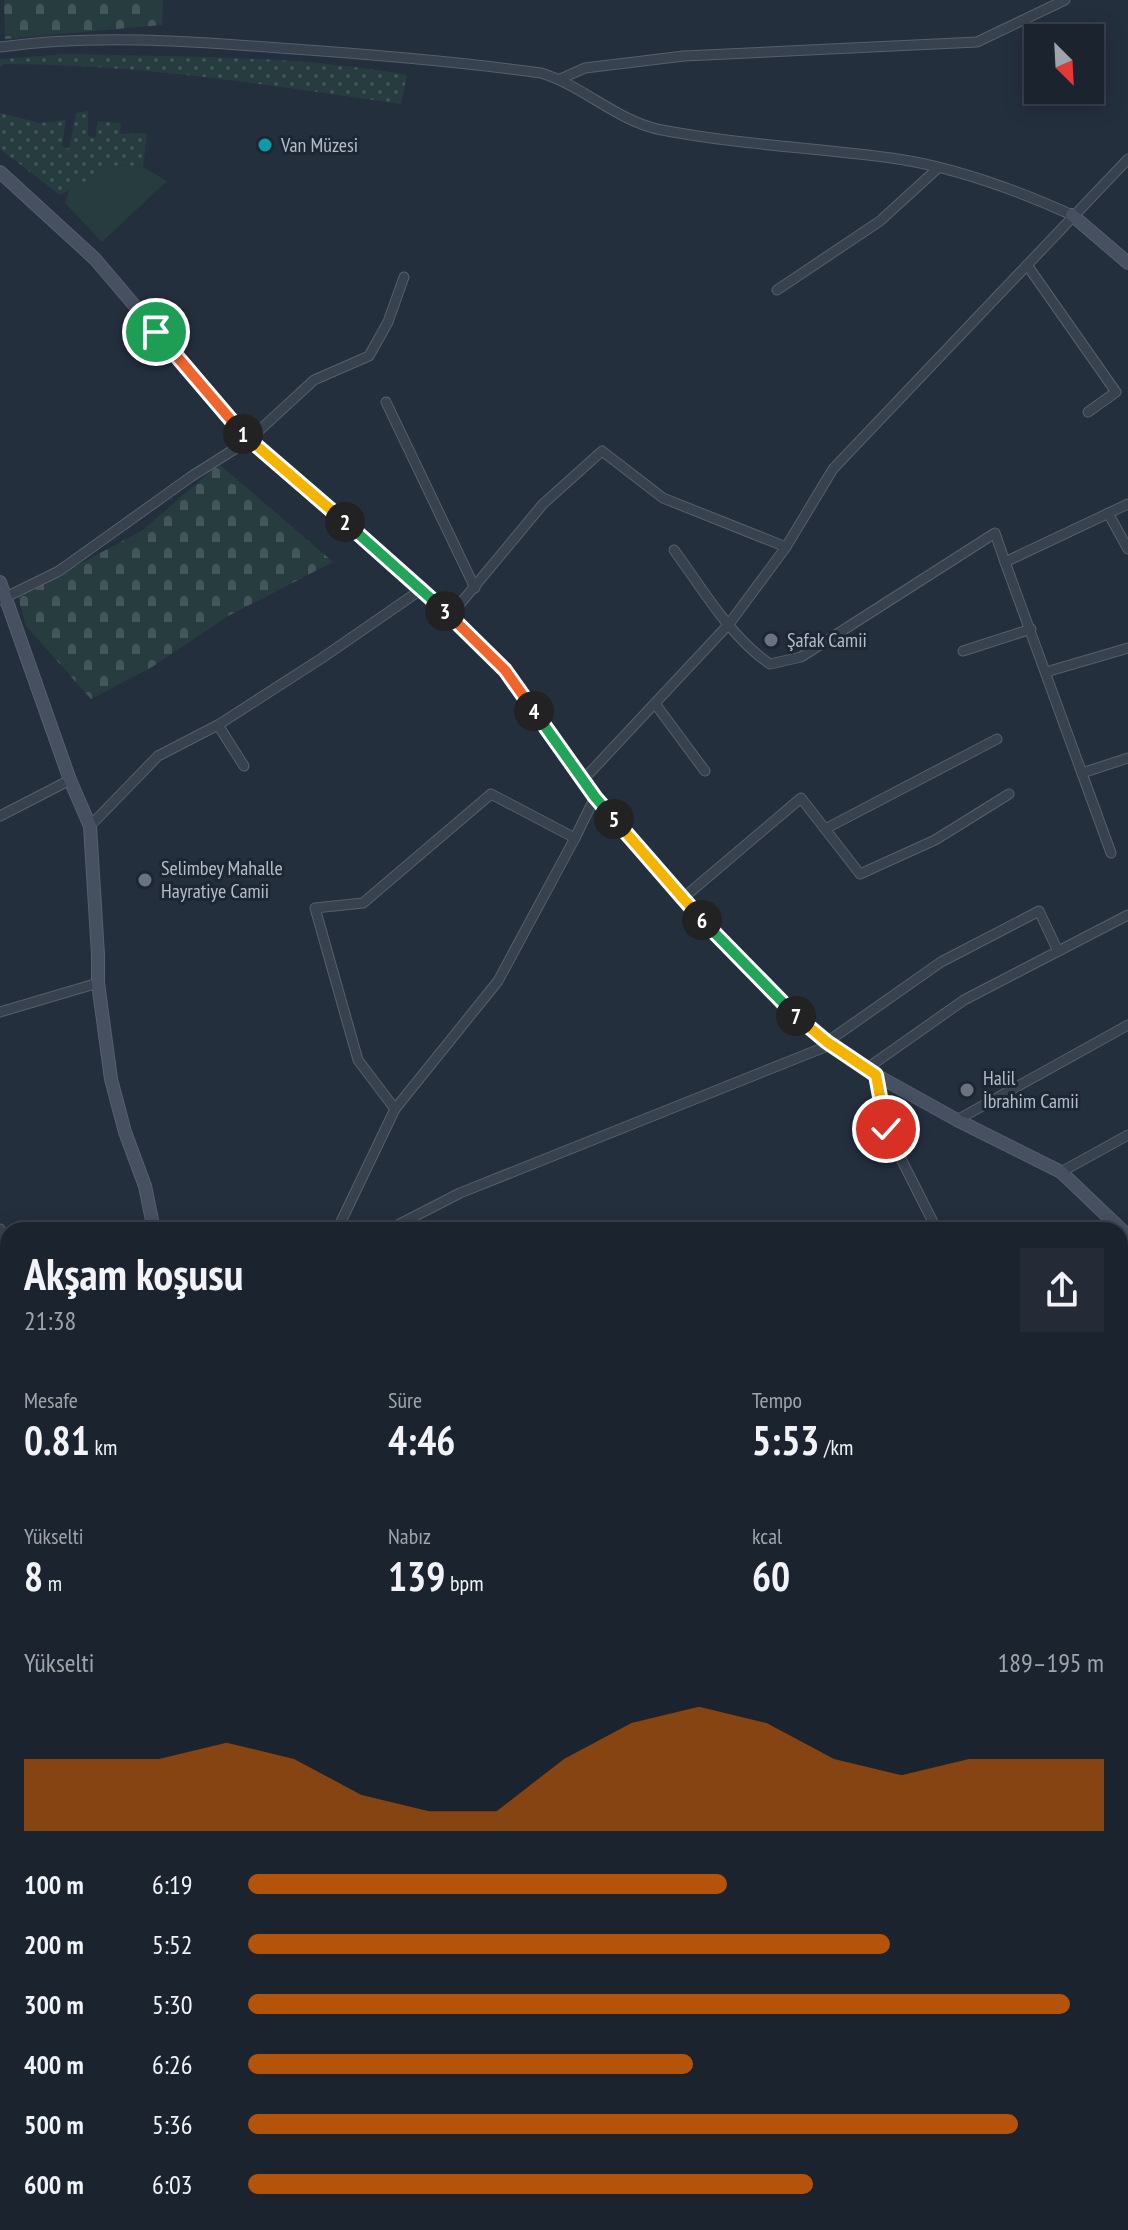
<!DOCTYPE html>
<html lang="tr">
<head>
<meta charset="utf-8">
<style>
	:root { --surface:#1b232e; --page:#242b36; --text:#f1f3f6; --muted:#a0a4aa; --line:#39404a; --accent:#b45309 }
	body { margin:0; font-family:"PT Sans Narrow",sans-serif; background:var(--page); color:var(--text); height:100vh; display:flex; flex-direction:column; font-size:30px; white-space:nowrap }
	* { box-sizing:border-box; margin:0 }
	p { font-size:26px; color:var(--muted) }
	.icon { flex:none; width:44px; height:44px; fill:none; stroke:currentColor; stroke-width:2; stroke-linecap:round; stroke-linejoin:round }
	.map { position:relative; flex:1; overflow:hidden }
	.panel { position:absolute; left:0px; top:1222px; width:1128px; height:1008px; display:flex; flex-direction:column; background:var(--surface); border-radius:24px 24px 0 0; box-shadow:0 4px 20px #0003,0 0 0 2px var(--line) }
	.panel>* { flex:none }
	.needle { width:52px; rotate:156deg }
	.controls { position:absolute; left:1024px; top:24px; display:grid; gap:16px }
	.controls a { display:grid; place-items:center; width:80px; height:80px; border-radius:0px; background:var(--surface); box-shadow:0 4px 20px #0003,0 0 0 2px var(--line); font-size:40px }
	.pin { position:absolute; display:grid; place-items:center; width:68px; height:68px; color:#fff; margin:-34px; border:4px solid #fff; border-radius:50%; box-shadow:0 2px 8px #0007 }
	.km { position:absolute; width:40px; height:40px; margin:-20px; border-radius:50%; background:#222; color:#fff; font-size:22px; line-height:40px; text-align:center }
	.round { display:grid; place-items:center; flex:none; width:84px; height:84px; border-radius:0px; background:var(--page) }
	.overview { display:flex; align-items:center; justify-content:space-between; height:136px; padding:0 24px }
	h1 { font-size:44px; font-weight:700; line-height:60px }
	.figures { display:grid; grid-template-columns:repeat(3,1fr); gap:12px; height:136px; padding:8px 24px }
	.figures div { display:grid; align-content:center }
	.figures b { font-size:40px; font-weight:700 }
	.figures small { font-size:22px; font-weight:400 }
	.figures p { font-size:22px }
	.chart { height:224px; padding:16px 24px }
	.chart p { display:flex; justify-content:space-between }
	.chart svg { width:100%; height:144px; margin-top:8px; fill:var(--accent); opacity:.7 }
	ul { padding:0 24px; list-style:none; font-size:26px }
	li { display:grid; grid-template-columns:128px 96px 1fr; align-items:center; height:60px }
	li i { height:20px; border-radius:10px; background:var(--accent) }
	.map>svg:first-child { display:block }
</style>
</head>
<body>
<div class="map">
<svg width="1128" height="2230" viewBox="0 0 1128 2230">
	<defs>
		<pattern id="grass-dots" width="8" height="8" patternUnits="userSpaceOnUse" patternTransform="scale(2)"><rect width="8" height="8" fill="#263c3f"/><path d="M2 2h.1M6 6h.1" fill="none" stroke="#435659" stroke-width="1.8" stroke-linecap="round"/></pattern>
		<pattern id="cemetery-stones" width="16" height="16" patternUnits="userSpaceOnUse" patternTransform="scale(2)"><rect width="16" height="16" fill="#263c3f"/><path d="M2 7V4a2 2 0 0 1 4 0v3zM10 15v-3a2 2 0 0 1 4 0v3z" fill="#435659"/></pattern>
	</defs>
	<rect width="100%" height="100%" fill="#242f3e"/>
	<g fill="url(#grass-dots)">
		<path d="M67 54C181 57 295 55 407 75L401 104C269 85 138 64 4 64L0 67V59Z"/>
		<polygon points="88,111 88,136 95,138 98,121 121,123 120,134 147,133 143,167 118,165 60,195 0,149 0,113 40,123 66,120 62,146 69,149 76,113"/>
	</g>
	<g fill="url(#cemetery-stones)">
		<polygon points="4,0 163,0 162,25 5,39"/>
		<polygon points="219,464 333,562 228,616 152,667 91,699 26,626 18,597 143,530"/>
	</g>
	<polygon fill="#263c3f" points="118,165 143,167 167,181 102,242 65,203 69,190"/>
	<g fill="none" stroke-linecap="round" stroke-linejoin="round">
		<g stroke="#394c67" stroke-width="3">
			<polyline points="1120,1812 1128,1812"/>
			<polyline points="0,2115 8,2115"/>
		</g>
		<g stroke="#565f6c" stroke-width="11">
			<g id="street">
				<path d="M0 47C92 34 188 41 280 48 367 54 455 61 541 73 584 86 618 122 662 130 740 145 820 148 898 159 956 168 1019 191 1072 215"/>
				<polyline points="560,79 585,68 684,56 977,42 1065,0"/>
				<polyline points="1027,265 1116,392 1088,412"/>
				<polyline points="777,290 880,221 937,169"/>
				<polyline points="386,402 475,588"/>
				<polyline points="1108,513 1128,549"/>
				<path d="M674 550C702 588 730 637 770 664L801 657 995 533 1005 562 1128 504"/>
				<polyline points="1005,562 1111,853"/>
				<polyline points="0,600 59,571 192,476 249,440 314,380 369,356 388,322 404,277"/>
				<polyline points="450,616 543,504 602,451 663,498 786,547"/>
				<polyline points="963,651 1031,629"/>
				<polyline points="1046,672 1128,648"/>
				<polyline points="656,705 705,771"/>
				<polyline points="218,725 244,766"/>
				<polyline points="1082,773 1128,758"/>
				<polyline points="583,780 729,624 786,547 833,469 1128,159"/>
				<polyline points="0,816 70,780"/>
				<polyline points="90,826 158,756 218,725 322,658 422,589"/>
				<polyline points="825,829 997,739"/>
				<polyline points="682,899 801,798 860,874 935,840 1009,794"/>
				<polyline points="0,1012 98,983"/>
				<polyline points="827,1042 941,962 1039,911 1058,951"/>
				<polyline points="866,1069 964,1000 1128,915"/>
				<polyline points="876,1075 886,1129 937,1230"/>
				<polyline points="395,1109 358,1060 315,908 363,903 491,794 575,838"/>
				<polyline points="957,1120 1128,1025"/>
				<polyline points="1061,1172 1128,1135"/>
				<polyline points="778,1228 779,1230"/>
				<polyline points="0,1229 8,1246"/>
				<polyline points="337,1230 395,1109 498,981 575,838 595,797"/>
				<polyline points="388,1230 460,1193 830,1045"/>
				<polyline points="1120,1257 1128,1252"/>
				<polyline points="1120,1333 1128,1329"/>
				<polyline points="0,1404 8,1408"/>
				<polyline points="1120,1418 1128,1413"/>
				<polyline points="0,1526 8,1530"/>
				<polyline points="1120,1534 1128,1521"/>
				<polyline points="0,1565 8,1562"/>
				<polyline points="1120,1869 1128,1868"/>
				<polyline points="1120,2141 1128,2155"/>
				<polyline points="77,2222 80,2230"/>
				<polyline points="174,2222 178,2230"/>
				<polyline points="271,2222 275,2230"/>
				<polyline points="481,2222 486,2230"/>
				<polyline points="1035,2222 1036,2230"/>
				<polyline points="792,2230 794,2222"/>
			</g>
		</g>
		<g stroke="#565f6c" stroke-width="14">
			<g id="secondary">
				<polyline points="0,172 95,259 249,440 422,589 505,670 595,797 682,899 788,1009 827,1042 876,1075 957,1120 1061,1172 1128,1236"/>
				<polyline points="1072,215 1128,263"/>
				<polyline points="0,582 70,780 90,826 98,955 98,983 111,1079 125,1132 145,1186 154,1230"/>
				<polyline points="0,1928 8,1901"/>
				<polyline points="0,2217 8,2215"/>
				<polyline points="547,2222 551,2230"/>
			</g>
		</g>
		<g stroke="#414a57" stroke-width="16">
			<g id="primary">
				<polyline points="1120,1579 1128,1577"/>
				<polyline points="1120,1592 1128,1590"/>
				<polyline points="0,1770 8,1769"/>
				<polyline points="0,1784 8,1783"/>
			</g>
		</g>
		<use href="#street" stroke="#38414e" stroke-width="9"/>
		<use href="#secondary" stroke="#465061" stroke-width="12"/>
		<use href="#primary" stroke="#56606e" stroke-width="14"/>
	</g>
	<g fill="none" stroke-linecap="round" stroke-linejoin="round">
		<g stroke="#fff" stroke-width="16">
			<polyline id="split-1" points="156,332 243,434"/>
		</g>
		<g stroke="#fff" stroke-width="16">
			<polyline id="split-2" points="243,434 345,522"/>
		</g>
		<g stroke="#fff" stroke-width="16">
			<polyline id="split-3" points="345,522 445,611"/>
		</g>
		<g stroke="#fff" stroke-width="16">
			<polyline id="split-4" points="445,611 505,670 534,711"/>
		</g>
		<g stroke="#fff" stroke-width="16">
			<polyline id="split-5" points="534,711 595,797 614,819"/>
		</g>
		<g stroke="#fff" stroke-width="16">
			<polyline id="split-6" points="614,819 702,920"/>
		</g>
		<g stroke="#fff" stroke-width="16">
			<polyline id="split-7" points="702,920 796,1016"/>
		</g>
		<g stroke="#fff" stroke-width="16">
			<polyline id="split-8" points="796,1016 827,1042 876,1075 886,1129"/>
		</g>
		<use href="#split-1" stroke="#f0652b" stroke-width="10"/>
		<use href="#split-2" stroke="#f5b400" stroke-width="10"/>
		<use href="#split-3" stroke="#22a559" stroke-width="10"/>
		<use href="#split-4" stroke="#f0652b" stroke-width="10"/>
		<use href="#split-5" stroke="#22a559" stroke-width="10"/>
		<use href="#split-6" stroke="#f5b400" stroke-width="10"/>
		<use href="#split-7" stroke="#22a559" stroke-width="10"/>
		<use href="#split-8" stroke="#f5b400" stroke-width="10"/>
	</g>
	<circle fill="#0f9aa8" stroke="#1d2633" stroke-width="3" cx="265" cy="145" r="8"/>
	<g fill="#6b7280" stroke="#1d2633" stroke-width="3">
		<circle cx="771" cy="640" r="8"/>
		<circle cx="145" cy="880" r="8"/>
		<circle cx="967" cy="1090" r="8"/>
	</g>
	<g text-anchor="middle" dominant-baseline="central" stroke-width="6" stroke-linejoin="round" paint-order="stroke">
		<g font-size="20" fill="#b4bcc9" stroke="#1d2633" text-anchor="start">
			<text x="281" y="145">Van Müzesi</text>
			<text x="787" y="640">Şafak Camii</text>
			<text x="161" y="868">Selimbey Mahalle<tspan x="161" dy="23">Hayratiye Camii</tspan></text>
			<text x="983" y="1078">Halil<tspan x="983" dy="23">İbrahim Camii</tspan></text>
		</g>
	</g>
</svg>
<div class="controls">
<a><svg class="needle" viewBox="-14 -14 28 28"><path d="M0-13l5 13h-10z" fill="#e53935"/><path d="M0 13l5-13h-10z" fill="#a0a4aa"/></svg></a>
</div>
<div class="pin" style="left:156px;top:332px;background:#1e9e55"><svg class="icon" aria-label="arrive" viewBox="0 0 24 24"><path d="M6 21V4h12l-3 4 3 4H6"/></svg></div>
<div class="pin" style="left:886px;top:1129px;background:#d93025"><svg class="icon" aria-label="check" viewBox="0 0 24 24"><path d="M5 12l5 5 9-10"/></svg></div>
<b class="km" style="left:243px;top:434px">1</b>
<b class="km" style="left:345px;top:522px">2</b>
<b class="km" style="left:445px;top:611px">3</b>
<b class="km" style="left:534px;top:711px">4</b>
<b class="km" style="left:614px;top:819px">5</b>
<b class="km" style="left:702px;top:920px">6</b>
<b class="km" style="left:796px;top:1016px">7</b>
<section class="panel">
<div class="overview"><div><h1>Akşam koşusu</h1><p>21:38</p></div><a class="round"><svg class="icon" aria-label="share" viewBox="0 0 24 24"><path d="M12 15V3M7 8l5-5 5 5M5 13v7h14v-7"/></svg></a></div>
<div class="figures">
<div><p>Mesafe</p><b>0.81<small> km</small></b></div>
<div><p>Süre</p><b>4:46</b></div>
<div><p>Tempo</p><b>5:53<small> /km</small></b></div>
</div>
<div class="figures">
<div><p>Yükselti</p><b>8<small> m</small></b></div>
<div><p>Nabız</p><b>139<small> bpm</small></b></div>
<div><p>kcal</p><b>60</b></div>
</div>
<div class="chart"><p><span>Yükselti</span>189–195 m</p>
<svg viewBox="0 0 160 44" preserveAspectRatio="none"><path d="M0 44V22L10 22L20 22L30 17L40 22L50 33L60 38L70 38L80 22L90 11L100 6L110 11L120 22L130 27L140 22L150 22L160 22V44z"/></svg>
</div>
<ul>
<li><b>100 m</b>6:19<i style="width:56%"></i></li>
<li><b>200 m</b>5:52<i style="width:75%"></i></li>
<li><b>300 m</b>5:30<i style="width:96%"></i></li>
<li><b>400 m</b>6:26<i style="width:52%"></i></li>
<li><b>500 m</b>5:36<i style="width:90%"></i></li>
<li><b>600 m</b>6:03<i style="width:66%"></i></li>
</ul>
</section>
</div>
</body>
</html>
